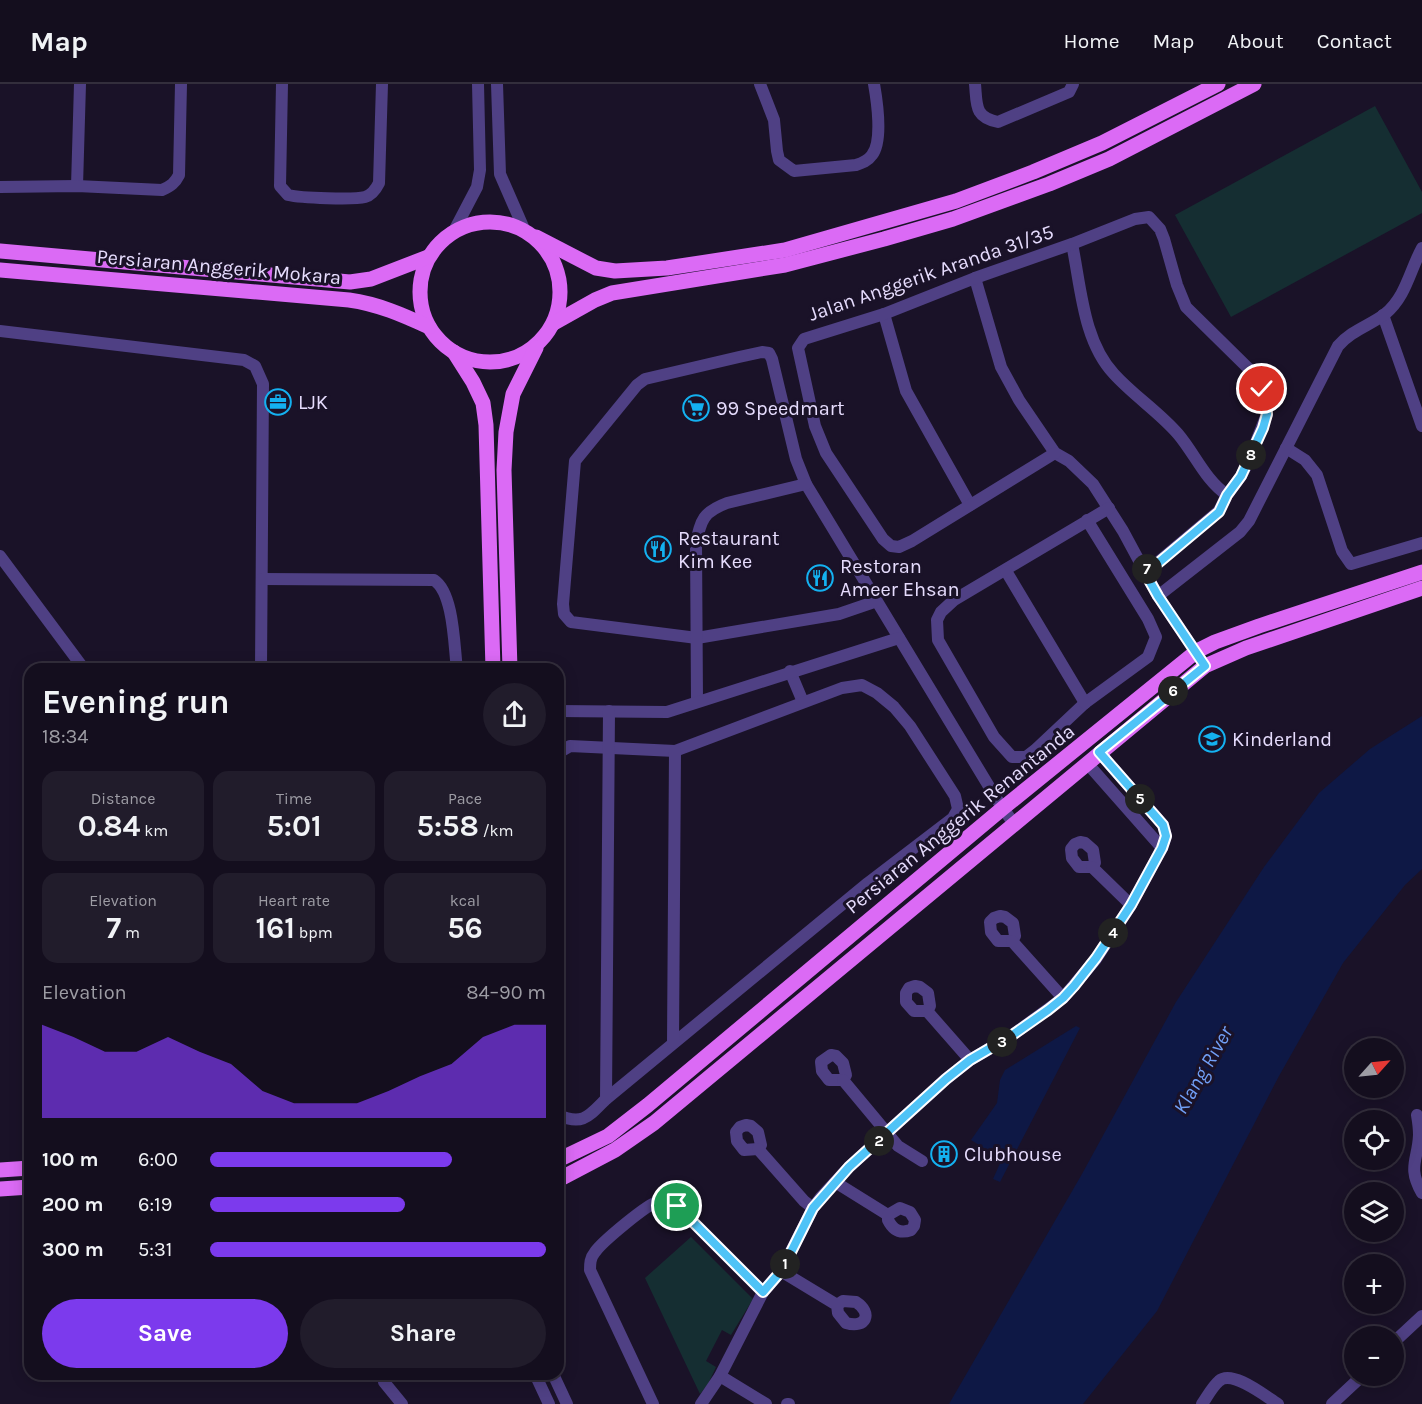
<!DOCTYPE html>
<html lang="en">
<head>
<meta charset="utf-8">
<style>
	:root { --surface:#140e1e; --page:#211c2b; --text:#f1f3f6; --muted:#9d9ca4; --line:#332e3c; --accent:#7c3aed }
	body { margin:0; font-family:Karla,sans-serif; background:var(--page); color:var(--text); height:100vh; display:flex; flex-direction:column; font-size:22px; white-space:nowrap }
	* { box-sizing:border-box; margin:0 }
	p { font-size:20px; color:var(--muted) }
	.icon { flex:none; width:33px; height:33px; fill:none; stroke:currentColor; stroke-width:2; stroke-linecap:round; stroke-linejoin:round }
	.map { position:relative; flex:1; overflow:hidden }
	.sheet { position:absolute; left:24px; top:579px; width:540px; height:717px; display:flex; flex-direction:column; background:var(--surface); border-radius:18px; box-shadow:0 3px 15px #0003,0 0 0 2px var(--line) }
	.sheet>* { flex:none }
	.needle { width:39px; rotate:63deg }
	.buttons { position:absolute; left:1344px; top:954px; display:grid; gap:12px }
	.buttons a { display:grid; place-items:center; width:60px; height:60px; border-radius:50%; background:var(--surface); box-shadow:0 3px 15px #0003,0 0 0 2px var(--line); font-size:30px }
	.pin { position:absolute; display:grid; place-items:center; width:51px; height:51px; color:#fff; margin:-26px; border:3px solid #fff; border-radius:50%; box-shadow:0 2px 6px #0007 }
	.km { position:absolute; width:30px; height:30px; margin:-15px; border-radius:50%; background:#222; color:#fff; font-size:16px; line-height:30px; text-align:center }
	.round { display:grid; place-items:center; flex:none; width:63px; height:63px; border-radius:32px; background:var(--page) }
	.summary { display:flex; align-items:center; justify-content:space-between; height:102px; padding:0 18px }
	h1 { font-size:33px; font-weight:700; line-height:45px }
	.figures { display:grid; grid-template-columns:repeat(3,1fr); gap:9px; height:102px; padding:6px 18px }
	.figures div { display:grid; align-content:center; border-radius:15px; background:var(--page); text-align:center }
	.figures b { font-size:30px; font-weight:700 }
	.figures small { font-size:16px; font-weight:400 }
	.figures p { font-size:16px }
	.chart { height:168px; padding:12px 18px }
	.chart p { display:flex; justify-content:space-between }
	.chart svg { width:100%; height:108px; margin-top:6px; fill:var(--accent); opacity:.7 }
	.cta { display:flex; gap:12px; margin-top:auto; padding:12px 18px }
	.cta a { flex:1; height:69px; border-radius:36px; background:var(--accent); color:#fff; font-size:24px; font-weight:700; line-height:69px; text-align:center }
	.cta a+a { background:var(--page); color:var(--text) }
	ul { padding:0 18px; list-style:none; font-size:20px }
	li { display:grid; grid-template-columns:96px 72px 1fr; align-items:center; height:45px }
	li i { height:15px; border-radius:8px; background:var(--accent) }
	header { display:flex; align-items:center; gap:36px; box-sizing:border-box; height:84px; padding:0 30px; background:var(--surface); border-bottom:2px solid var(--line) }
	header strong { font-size:28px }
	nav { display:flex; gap:33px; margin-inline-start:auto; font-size:21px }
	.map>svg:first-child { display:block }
</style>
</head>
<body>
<header>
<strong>Map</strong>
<nav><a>Home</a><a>Map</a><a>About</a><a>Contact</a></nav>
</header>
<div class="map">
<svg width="1422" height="1320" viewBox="0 0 1422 1320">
	<rect width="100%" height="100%" fill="#1a1228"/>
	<g fill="#152e32">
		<polygon points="1375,22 1422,108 1422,129 1231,233 1175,131"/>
		<polygon points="691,1153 753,1215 731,1251 722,1246 706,1277 716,1283 708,1300 700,1310 645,1194"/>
	</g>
	<g fill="#0e1845">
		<polygon points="1422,632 1422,785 1405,801 1343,879 1279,992 1157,1227 1083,1320 949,1320 1082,1090 1176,918 1264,783 1319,709 1370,665"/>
		<polygon points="1076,942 1080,944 1000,1098 993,1095 1002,1075 971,1056 997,1019 1000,996 1005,986"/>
	</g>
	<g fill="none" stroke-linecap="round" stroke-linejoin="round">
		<g stroke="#4f4084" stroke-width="12">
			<path d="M282 0 280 102 288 111C301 114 354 116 365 113 372 111 376 105 379 99L382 0"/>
			<polyline points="497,0 500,90 524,145"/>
			<path d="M760 0 774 36 777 67 779 76 794 87 856 81C862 79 868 77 872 71 883 57 877 17 874 0"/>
			<path d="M975 0C977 21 974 33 998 38L1069 8 1073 0"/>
			<polyline points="77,102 80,0"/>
			<path d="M0 103 77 102 162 106C171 102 175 99 179 91L181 0"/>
			<polyline points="455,145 477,103 480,86 478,0"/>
			<path d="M1072 160C1081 203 1083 257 1114 290 1134 312 1159 328 1178 350 1195 370 1205 396 1227 411"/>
			<polyline points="975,194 1001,283 1019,316 1055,369 1069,377 1093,400 1123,447 1158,512 1205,582"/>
			<polyline points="884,230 906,307 970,421"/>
			<polyline points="1383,231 1422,342"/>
			<polyline points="0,247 244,276 255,282 263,300 261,585"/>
			<polyline points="1286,364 1305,376 1317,391 1342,467 1351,480 1422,459"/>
			<polyline points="1055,369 912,457 899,463 891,462 883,455 826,369 815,342 798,264 804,255 884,230 975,194 1072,160 1135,135 1149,133 1160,145 1164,155 1177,201 1186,223 1250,286 1262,305 1267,319 1267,330 1249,376 1241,392 1227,411 1219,427 1157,479 1144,487"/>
			<polyline points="1087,436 1148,535 1156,553 1148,573 1085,619 1035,666 1026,673 1012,673 994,653 938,556 937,536 941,528 954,516 1109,424"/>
			<polyline points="0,472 84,585"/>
			<polyline points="1006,487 1085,619"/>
			<path d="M262 495 434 496C454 509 454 563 457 585"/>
			<path d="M1158 512 1240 448 1249 437 1338 262C1352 246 1369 242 1385 230 1406 213 1410 186 1422 164"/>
			<polyline points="877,517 839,530 697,554 571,538 564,530 563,520 575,377 637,301 645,295 739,273 762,268 769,269 772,275 796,375 806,400 996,714 1014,740"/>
			<polyline points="790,587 803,618"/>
			<path d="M697 617 696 459C701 436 703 428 727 419L806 400"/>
			<polyline points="558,627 667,628 899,554"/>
			<path d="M558 669 570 662 675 667 842 604 862 601 877 609 894 623 910 642 955 712 958 725 953 734 868 799 606 1015C589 1032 583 1042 558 1031"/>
			<polyline points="1087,679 1162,764 1166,752 1163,741 1099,668"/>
			<polygon points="1080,758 1085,759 1093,766 1095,779 1092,783 1079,783 1072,774 1071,765 1075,760"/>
			<polyline points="1092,783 1131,821"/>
			<polygon points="1000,832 1005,833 1013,839 1015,852 1012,857 998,857 991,848 990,838 994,834"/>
			<polyline points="1012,857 1063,914"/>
			<polygon points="915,902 920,903 928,909 930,922 927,927 914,927 906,918 906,909 909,904"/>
			<polyline points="927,927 970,976"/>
			<polyline points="673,959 675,667"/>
			<polygon points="831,971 836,972 843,979 846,991 843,996 829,996 822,987 821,978"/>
			<polyline points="843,996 898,1062 922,1077"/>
			<polyline points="606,1015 609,627"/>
			<path d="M1417 1031C1418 1037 1419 1044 1419 1051 1418 1076 1407 1083 1422 1109"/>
			<polygon points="746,1041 751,1042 758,1048 761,1061 758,1065 744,1066 737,1057 736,1048 740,1043"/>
			<polyline points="758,1065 804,1117 813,1124"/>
			<polyline points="835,1098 888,1131"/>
			<path d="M900 1124 910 1128 915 1136 914 1142 911 1146C900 1150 893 1146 888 1136V1131Z"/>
			<path d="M781 1187 837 1221 838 1229 846 1239C866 1245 873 1229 856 1218L843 1217 837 1221"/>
			<polyline points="1394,1258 1422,1232"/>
			<polyline points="535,1290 549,1320"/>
			<polyline points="553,1290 567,1320"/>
			<polyline points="720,1292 766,1320"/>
			<polyline points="384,1298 402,1320"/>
			<path d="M653 1320 590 1186C590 1180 590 1174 595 1168 602 1158 647 1120 659 1117 666 1116 670 1118 677 1122L763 1208"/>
			<polyline points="701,1320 720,1292 763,1208 781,1187 813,1124 821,1113 849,1083 946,995 970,976 1011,952 1063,914 1096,875 1131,821 1162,764"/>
			<polyline points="787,1320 789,1320"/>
			<path d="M1202 1320C1207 1313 1212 1303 1219 1297 1232 1285 1265 1312 1278 1320"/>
			<polyline points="1332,1320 1362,1292"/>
		</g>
		<g stroke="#db6af5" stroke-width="15">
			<circle cx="490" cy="208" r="70"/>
			<polyline points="536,153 596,184 615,187 667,184 785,166 956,117 1033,88 1102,59 1218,0"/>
			<polyline points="0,167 350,198 371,195 428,173"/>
			<path d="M0 186 349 216C378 220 403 231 429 243"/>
			<polyline points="554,239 595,216 612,209 785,181 884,155 953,135 1049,100 1109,75 1254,0"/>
			<polyline points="454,268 473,298 483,319 486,341 493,585"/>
			<polyline points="510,585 504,386 506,348 513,310 536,264"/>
			<polyline points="558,1076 608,1052 648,1021 1003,724 1197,567 1215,558 1259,542 1422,488"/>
			<polyline points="0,1086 30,1084"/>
			<polyline points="558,1096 615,1066 654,1039 1205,582 1246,564 1422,504"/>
			<polyline points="0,1105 30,1103"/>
		</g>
	</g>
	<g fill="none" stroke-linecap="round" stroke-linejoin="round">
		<g stroke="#fff" stroke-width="12">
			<polyline id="route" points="677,1122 763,1208 782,1186 813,1124 849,1083 946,995 970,976 1011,952 1048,926 1063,914 1074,902 1096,874 1131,821 1162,764 1166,752 1163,741 1099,668 1205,582 1158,512 1144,487 1157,480 1219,428 1227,411 1241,392 1263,344 1267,330 1266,319 1262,305"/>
		</g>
		<use href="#route" stroke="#4fc3f7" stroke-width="8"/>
	</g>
	<defs>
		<g id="office-ring" transform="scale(1.35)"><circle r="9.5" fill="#1a1228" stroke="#14b1f0" stroke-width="1.5"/><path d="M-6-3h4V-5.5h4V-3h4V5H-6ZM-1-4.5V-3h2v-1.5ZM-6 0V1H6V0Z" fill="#14b1f0"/></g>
		<g id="supermarket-ring" transform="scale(1.35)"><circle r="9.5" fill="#1a1228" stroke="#14b1f0" stroke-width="1.5"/><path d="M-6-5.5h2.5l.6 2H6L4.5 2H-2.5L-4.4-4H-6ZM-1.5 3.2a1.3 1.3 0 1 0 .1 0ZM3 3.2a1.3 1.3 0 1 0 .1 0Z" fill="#14b1f0"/></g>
		<g id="restaurant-ring" transform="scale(1.35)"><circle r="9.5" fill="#1a1228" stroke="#14b1f0" stroke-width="1.5"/><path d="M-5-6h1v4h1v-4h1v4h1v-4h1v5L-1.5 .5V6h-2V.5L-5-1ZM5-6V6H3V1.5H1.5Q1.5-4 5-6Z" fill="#14b1f0"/></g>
		<g id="school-ring" transform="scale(1.35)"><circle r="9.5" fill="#1a1228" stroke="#14b1f0" stroke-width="1.5"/><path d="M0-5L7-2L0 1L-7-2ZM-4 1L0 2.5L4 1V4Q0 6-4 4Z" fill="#14b1f0"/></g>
		<g id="building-ring" transform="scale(1.35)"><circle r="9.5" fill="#1a1228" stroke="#14b1f0" stroke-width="1.5"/><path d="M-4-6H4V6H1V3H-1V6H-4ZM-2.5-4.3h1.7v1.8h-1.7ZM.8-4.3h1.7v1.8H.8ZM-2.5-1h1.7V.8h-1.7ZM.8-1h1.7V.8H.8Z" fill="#14b1f0"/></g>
	</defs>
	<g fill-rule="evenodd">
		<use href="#office-ring" x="278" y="318"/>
		<use href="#supermarket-ring" x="696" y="324"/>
		<use href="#restaurant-ring" x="658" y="465"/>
		<use href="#restaurant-ring" x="820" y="494"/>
		<use href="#school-ring" x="1212" y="655"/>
		<use href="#building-ring" x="944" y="1070"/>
	</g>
	<g text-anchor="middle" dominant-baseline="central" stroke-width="6" stroke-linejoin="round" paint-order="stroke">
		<g font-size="20" fill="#e6dcfd" stroke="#1a1228">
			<text transform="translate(219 183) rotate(5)">Persiaran Anggerik Mokara</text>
			<text transform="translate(931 189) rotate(-19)">Jalan Anggerik Aranda 31/35</text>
			<text transform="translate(960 735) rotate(-39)">Persiaran Anggerik Renantanda</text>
		</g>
		<g font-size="20" fill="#e6dcfd" stroke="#1a1228" text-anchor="start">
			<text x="298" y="318">LJK</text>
			<text x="716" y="324">99 Speedmart</text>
			<text x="678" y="454">Restaurant<tspan x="678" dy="23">Kim Kee</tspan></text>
			<text x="840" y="482">Restoran<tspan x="840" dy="23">Ameer Ehsan</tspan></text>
			<text x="1232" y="655">Kinderland</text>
			<text x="964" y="1070">Clubhouse</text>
		</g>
		<g font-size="21" font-style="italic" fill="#719ff6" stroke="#1a1228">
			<text transform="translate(1203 986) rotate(-60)">Klang River</text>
		</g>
	</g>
</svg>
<div class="buttons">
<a><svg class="needle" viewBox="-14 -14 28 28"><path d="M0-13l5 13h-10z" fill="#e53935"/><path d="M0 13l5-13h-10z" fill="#9d9ca4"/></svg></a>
<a><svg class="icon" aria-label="locate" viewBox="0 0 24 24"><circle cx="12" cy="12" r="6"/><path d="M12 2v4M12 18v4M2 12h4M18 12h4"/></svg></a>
<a><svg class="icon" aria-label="layers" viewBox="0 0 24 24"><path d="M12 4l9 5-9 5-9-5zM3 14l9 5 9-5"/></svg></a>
<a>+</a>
<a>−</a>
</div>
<div class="pin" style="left:677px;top:1122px;background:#1e9e55"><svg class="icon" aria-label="arrive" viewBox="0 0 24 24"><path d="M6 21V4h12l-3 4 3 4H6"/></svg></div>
<div class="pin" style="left:1262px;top:305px;background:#d93025"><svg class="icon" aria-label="check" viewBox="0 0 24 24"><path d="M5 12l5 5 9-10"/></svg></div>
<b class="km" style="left:785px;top:1180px">1</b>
<b class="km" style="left:879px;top:1057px">2</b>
<b class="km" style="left:1002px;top:958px">3</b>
<b class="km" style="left:1113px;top:849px">4</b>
<b class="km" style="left:1140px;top:715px">5</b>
<b class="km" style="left:1173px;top:607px">6</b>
<b class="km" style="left:1147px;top:485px">7</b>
<b class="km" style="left:1251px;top:371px">8</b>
<section class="sheet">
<div class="summary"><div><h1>Evening run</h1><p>18:34</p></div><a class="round"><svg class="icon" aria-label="share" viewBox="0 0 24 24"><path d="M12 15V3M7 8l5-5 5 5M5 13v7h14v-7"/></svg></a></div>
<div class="figures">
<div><p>Distance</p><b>0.84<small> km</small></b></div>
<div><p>Time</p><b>5:01</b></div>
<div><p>Pace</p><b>5:58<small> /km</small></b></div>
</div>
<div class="figures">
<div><p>Elevation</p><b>7<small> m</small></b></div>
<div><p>Heart rate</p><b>161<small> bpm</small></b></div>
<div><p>kcal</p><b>56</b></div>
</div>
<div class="chart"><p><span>Elevation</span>84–90 m</p>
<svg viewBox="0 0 160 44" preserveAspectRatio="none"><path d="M0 44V6L10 11L20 17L30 17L40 11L50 17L60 22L70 33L80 38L90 38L100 38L110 33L120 27L130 22L140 11L150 6L160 6V44z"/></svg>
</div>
<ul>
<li><b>100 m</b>6:00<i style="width:72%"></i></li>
<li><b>200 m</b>6:19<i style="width:58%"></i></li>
<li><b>300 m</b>5:31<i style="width:100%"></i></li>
</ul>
<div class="cta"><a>Save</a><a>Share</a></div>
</section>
</div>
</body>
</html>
